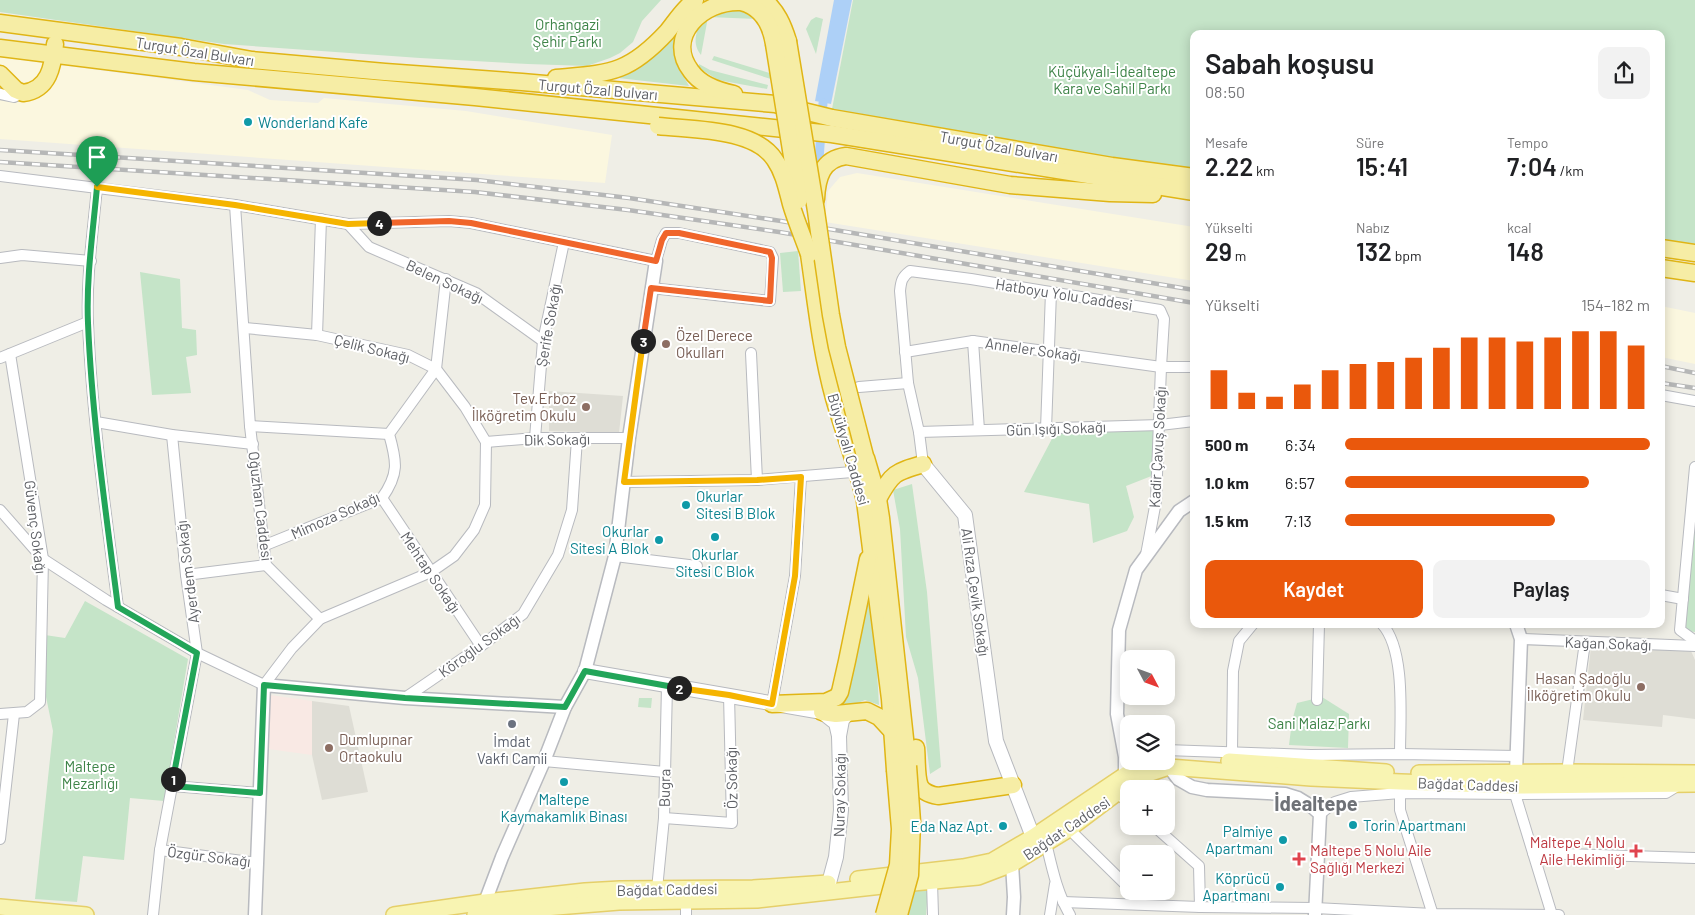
<!DOCTYPE html>
<html lang="tr">
<head>
<meta charset="utf-8">
<style>
	:root { --surface:#fff; --page:#f2f2f2; --text:#202124; --muted:#757577; --accent:#ea580c }
	body { margin:0; font-family:Barlow,sans-serif; background:var(--page); color:var(--text); height:100vh; display:flex; flex-direction:column; font-size:19px; white-space:nowrap }
	* { box-sizing:border-box; margin:0 }
	p { font-size:16px; color:var(--muted) }
	.icon { flex:none; width:28px; height:28px; fill:none; stroke:currentColor; stroke-width:2; stroke-linecap:round; stroke-linejoin:round }
	.map { position:relative; flex:1; overflow:hidden }
	.sheet { position:absolute; left:1190px; top:30px; width:475px; height:598px; display:flex; flex-direction:column; background:var(--surface); border-radius:10px; box-shadow:0 2px 12px #0003 }
	.sheet>* { flex:none }
	.needle { width:32px; rotate:131deg }
	.controls { position:absolute; left:1120px; top:650px; display:grid; gap:10px }
	.controls a { display:grid; place-items:center; width:55px; height:55px; border-radius:10px; background:var(--surface); box-shadow:0 2px 12px #0003; font-size:25px }
	.pin { position:absolute; display:grid; place-items:center; width:42px; height:42px; color:#fff; margin:-51px -21px; border-radius:50% 50% 50% 0; rotate:-45deg; box-shadow:0 0 5px #0007 }
	.pin .icon { rotate:45deg }
	.km { position:absolute; width:25px; height:25px; margin:-12px; border-radius:50%; background:#222; color:#fff; font-size:14px; line-height:25px; text-align:center }
	.round { display:grid; place-items:center; flex:none; width:52px; height:52px; border-radius:10px; background:var(--page) }
	.head { display:flex; align-items:center; justify-content:space-between; height:85px; padding:0 15px }
	h1 { font-size:28px; font-weight:600; line-height:38px }
	.stats { display:grid; grid-template-columns:repeat(3,1fr); gap:8px; height:85px; padding:5px 15px }
	.stats div { display:grid; align-content:center }
	.stats b { font-size:25px; font-weight:600 }
	.stats small { font-size:14px; font-weight:400 }
	.stats p { font-size:14px }
	.chart { height:140px; padding:10px 15px }
	.chart p { display:flex; justify-content:space-between }
	.chart svg { width:100%; height:90px; margin-top:5px; stroke:var(--accent); stroke-width:6 }
	.action { display:flex; gap:10px; margin-top:auto; padding:10px 15px }
	.action a { flex:1; height:58px; border-radius:10px; background:var(--accent); color:#fff; font-size:20px; font-weight:600; line-height:58px; text-align:center }
	.action a+a { background:var(--page); color:var(--text) }
	ul { padding:0 15px; list-style:none; font-size:16px }
	li { display:grid; grid-template-columns:80px 60px 1fr; align-items:center; height:38px }
	li i { height:12px; border-radius:6px; background:var(--accent) }
	.map>svg:first-child { display:block }
</style>
</head>
<body>
<div class="map">
<svg width="1695" height="915" viewBox="0 0 1695 915">
	<rect width="100%" height="100%" fill="#efeee6"/>
	<g fill="#fbf7df">
		<polygon points="0,57 248,90 270,100 318,103 324,98 466,111 612,135 605,183 0,139"/>
		<polygon points="857,173 1194,227 1194,281 825,222 828,191 840,177"/>
		<polygon points="1661,306 1695,313 1695,364 1661,357"/>
	</g>
	<g fill="#deddd5">
		<polygon points="549,391 623,396 619,433 549,431"/>
		<polygon points="1591,647 1691,651 1695,660 1695,719 1663,715 1662,727 1583,720"/>
		<polygon points="312,701 349,706 368,792 322,800 312,755"/>
	</g>
	<polygon fill="#f9e9e4" points="270,695 312,701 312,755 268,749"/>
	<g fill="#c5e4c8">
		<polygon points="0,0 661,0 642,21 633,42 620,53 610,58 587,66 528,64 420,58 224,44 0,12"/>
		<polygon points="853,0 1695,0 1695,245 1661,239 1661,34 1194,34 1194,173 911,125 832,109"/>
		<path d="M741 9 757 19 708 17 701 55C690 41 698 26 707 14Z"/>
		<polygon points="816,17 823,19 816,54 806,29 811,20"/>
		<path d="M683 24 677 59 680 70 689 86 618 78C645 67 663 45 683 24Z"/>
		<polygon points="714,56 773,74 774,80 712,60"/>
		<polygon points="699,64 710,70 768,85 767,89 718,80 699,68"/>
		<polygon points="798,251 801,291 783,292 780,253"/>
		<polygon points="140,272 180,279 182,328 196,330 197,355 186,357 191,393 152,395"/>
		<polygon points="1155,430 1154,475 1126,486 1134,517 1127,531 1093,543 1089,504 1024,492 1055,433"/>
		<polygon points="912,484 927,592 941,767 930,774 918,678 906,637 900,529 893,490"/>
		<polygon points="1695,512 1695,632 1685,631"/>
		<polygon points="871,569 879,705 865,700 851,706 842,707"/>
		<polygon points="85,601 188,659 164,801 130,798 124,860 83,856 77,902 35,899 53,731 45,692 45,635 65,638"/>
		<polygon points="1322,697 1349,714 1348,748 1289,745 1292,721 1297,703"/>
		<polygon points="639,698 652,698 651,708 638,707"/>
		<polygon points="912,890 928,890 926,915 905,915"/>
	</g>
	<polygon fill="#add0f7" points="834,0 852,0 831,104 815,101"/>
	<g fill="none" stroke-linecap="round" stroke-linejoin="round">
		<polyline stroke="#add0f7" stroke-width="9" points="818,174 823,103"/>
		<g stroke="#b8babf" stroke-width="12">
			<g id="minor">
				<polyline points="0,94 14,97 23,93"/>
				<polyline points="0,176 235,205 348,224 449,221 471,223 656,261 662,240 666,233 679,233 770,252 773,258 770,301 651,288"/>
				<path d="M97 187C93 232 86 278 88 323 92 418 106 513 118 607"/>
				<polyline points="235,205 250,426 266,565 320,619"/>
				<polyline points="348,224 369,247 476,293 543,341"/>
				<polyline points="0,258 22,255 91,261"/>
				<polyline points="317,335 321,219"/>
				<polyline points="973,341 979,430"/>
				<polyline points="905,352 973,341 1161,367 1194,367"/>
				<polyline points="751,353 757,480"/>
				<polyline points="0,358 88,322"/>
				<polyline points="859,387 908,383"/>
				<polyline points="1661,395 1695,401"/>
				<polyline points="96,422 172,435 253,444"/>
				<polyline points="250,426 389,434"/>
				<polyline points="1046,429 1051,292"/>
				<polyline points="919,432 1160,425 1194,421"/>
				<polyline points="535,438 543,341 564,242"/>
				<polyline points="486,442 535,438 629,438"/>
				<path d="M923 464 919 432 908 383 900 291C901 281 902 277 910 271L971 279 1160 310 1164 319 1161 367 1156 501 1146 555"/>
				<polyline points="1695,467 1680,630 1695,641"/>
				<polyline points="624,482 757,480 852,472 860,477"/>
				<polyline points="382,498 481,646"/>
				<polyline points="0,510 43,559 106,600 197,653 264,685 292,648 320,619 431,572 454,556 474,530 485,505 486,442 465,407 436,369 408,355 317,335 245,328"/>
				<path d="M263 546 382 498C399 474 397 462 389 434L436 369 446 279"/>
				<polyline points="615,556 697,566"/>
				<polyline points="186,575 266,565"/>
				<polyline points="1661,595 1683,599"/>
				<path d="M1382 624C1406 650 1400 719 1400 754"/>
				<polyline points="1521,639 1695,646"/>
				<polyline points="405,698 481,646 523,614 558,555 572,510 577,439"/>
				<polyline points="1317,700 1319,624"/>
				<polyline points="772,704 795,576 801,477"/>
				<polyline points="0,714 27,712 40,702 43,559 10,354"/>
				<polyline points="1166,750 1311,755 1400,754 1517,756"/>
				<polyline points="1232,752 1233,671 1239,641 1253,624"/>
				<polyline points="544,761 665,772"/>
				<polyline points="1567,772 1585,642"/>
				<polyline points="172,786 260,793"/>
				<polyline points="1515,789 1515,794 1552,915"/>
				<polyline points="1117,793 1129,803"/>
				<polyline points="1400,793 1400,810 1433,915"/>
				<polyline points="1320,814 1335,802 1351,797 1400,793 1515,794 1666,793 1679,785"/>
				<polyline points="664,818 732,823 729,695"/>
				<polyline points="1154,826 1199,866 1200,907"/>
				<polyline points="1069,829 1129,888"/>
				<polyline points="0,839 14,714"/>
				<path d="M1046 843C1052 868 1057 893 1070 915"/>
				<polyline points="160,850 258,863"/>
				<polyline points="1533,853 1695,858"/>
				<polyline points="932,882 933,915"/>
				<polyline points="657,889 664,818 667,686"/>
				<polyline points="686,901 686,915"/>
				<polyline points="1063,902 1200,907 1315,908 1433,914 1559,915"/>
				<polyline points="153,915 160,850 197,653 186,575 172,435"/>
				<polyline points="1050,915 1055,884"/>
			</g>
		</g>
		<g stroke="#b8babf" stroke-width="15">
			<g id="tertiary">
				<polyline points="1169,767 1178,779 1192,787 1207,790 1285,794 1298,798 1311,806 1320,814 1315,915"/>
				<polyline points="1516,773 1521,639 1516,624"/>
				<polyline points="1125,776 1125,757 1117,714 1119,630 1136,570 1179,511 1194,501"/>
				<polyline points="1012,864 1014,897 1013,915"/>
				<polyline points="484,911 485,902 502,857 544,761 565,707 585,671 615,556 629,438 656,261"/>
				<polyline points="255,915 264,685 405,698 565,707"/>
			</g>
		</g>
		<g stroke="#b7b9be" stroke-width="16">
			<g id="secondary">
				<polyline points="923,464 965,515 996,741 1033,837"/>
				<polyline points="585,671 822,712 836,723 839,736 842,720 848,713"/>
				<polyline points="829,883 836,857 841,810 839,736"/>
			</g>
		</g>
		<g stroke="#e5cf69" stroke-width="18">
			<g id="primary">
				<polyline points="1229,761 1386,772"/>
				<polyline points="1419,773 1567,772 1695,773"/>
				<polyline points="858,879 963,867 992,861 1033,837 1134,769 1151,761"/>
				<polyline points="0,907 86,915"/>
				<polyline points="394,915 485,902 585,891 620,889 753,888 828,883"/>
				<polyline points="475,915 507,911 619,902 757,900 891,885 978,877 1012,864 1069,829 1117,793 1145,775 1169,767 1311,778 1401,782 1515,786 1695,784"/>
			</g>
		</g>
		<g stroke="#e0b515" stroke-width="19">
			<g id="trunk">
				<path d="M764 0C777 11 783 25 788 41"/>
				<polyline points="0,23 181,47 252,60 385,72 522,82 775,104 832,118 1112,166 1194,177"/>
				<polyline points="0,48 194,72 475,97 832,134 1194,192"/>
				<path d="M0 74 16 90 23 93C49 90 53 66 55 44"/>
				<path d="M556 78C610 73 628 74 667 32 676 21 683 9 695 0"/>
				<path d="M734 94C719 91 700 84 691 71 665 37 702 0 741 2 762 7 771 25 774 44"/>
				<path d="M816 199C817 178 822 159 846 156L1010 185 1110 193 1153 194"/>
				<polyline points="1661,248 1695,253"/>
				<path d="M809 254C816 302 821 351 834 398 844 433 857 466 865 501L890 699 895 770"/>
				<polyline points="1661,268 1695,273"/>
				<polyline points="866,458 878,499 881,518 908,766"/>
				<path d="M878 499C892 473 895 472 923 464"/>
				<polyline points="772,704 826,702 837,697 840,692 847,661 868,559"/>
				<polyline points="822,712 836,714 867,711 879,717 891,730"/>
				<path d="M916 748C917 757 916 778 920 786 923 792 932 795 938 796L1013 785"/>
			</g>
		</g>
		<use href="#minor" stroke="#fff" stroke-width="10"/>
		<use href="#tertiary" stroke="#fff" stroke-width="12"/>
		<use href="#secondary" stroke="#fff" stroke-width="14"/>
		<use href="#primary" stroke="#f8f4b2" stroke-width="15"/>
		<use href="#trunk" stroke="#f6eda5" stroke-width="16"/>
		<g stroke="#b6b7b7" stroke-width="4.5">
			<g id="rail">
				<polyline points="0,150 477,180 629,198 781,221 1194,290"/>
				<polyline points="0,162 475,192 628,210 779,232 1194,303"/>
				<polyline points="1661,366 1695,373"/>
				<polyline points="1661,383 1695,388"/>
			</g>
		</g>
		<use href="#rail" stroke="#fff" stroke-width="2.5" stroke-dasharray="8" stroke-linecap="butt"/>
		<g stroke="#e0b515" stroke-width="19" stroke-linecap="butt">
			<g id="trunk-bridge">
				<polyline points="788,41 816,211 831,315 837,347 865,456"/>
				<polyline points="774,44 799,200"/>
				<path d="M658 126C692 130 755 128 775 160 784 173 787 189 791 204 796 221 803 237 809 254"/>
				<polyline points="884,915 898,865 900,829 895,770"/>
				<polyline points="899,915 910,875 912,822 908,766"/>
			</g>
		</g>
		<use href="#trunk-bridge" stroke="#f6eda5" stroke-width="16"/>
	</g>
	<g fill="none" stroke-linecap="round" stroke-linejoin="round">
		<g stroke="#fff" stroke-width="10">
			<path id="split-1" d="M97 187C93 232 86 278 88 323 92 418 106 513 118 607L197 653 173 779"/>
		</g>
		<g stroke="#fff" stroke-width="10">
			<polyline id="split-2" points="173,779 172,786 260,793 264,685 405,698 565,707 585,671 679,688"/>
		</g>
		<g stroke="#fff" stroke-width="10">
			<polyline id="split-3" points="643,341 624,482 757,480 801,477 795,576 772,704 729,695 679,688"/>
		</g>
		<g stroke="#fff" stroke-width="10">
			<polyline id="split-4" points="379,223 449,221 471,223 656,261 662,240 666,233 679,233 770,252 772,258 770,301 651,288 643,341"/>
		</g>
		<g stroke="#fff" stroke-width="10">
			<polyline id="split-5" points="97,187 235,205 348,224 379,223"/>
		</g>
		<use href="#split-1" stroke="#22a559" stroke-width="6"/>
		<use href="#split-2" stroke="#22a559" stroke-width="6"/>
		<use href="#split-3" stroke="#f5b400" stroke-width="6"/>
		<use href="#split-4" stroke="#f0652b" stroke-width="6"/>
		<use href="#split-5" stroke="#f5b400" stroke-width="6"/>
	</g>
	<g fill="#0f9aa8" stroke="#fff" stroke-width="2">
		<circle cx="248" cy="122" r="5"/>
		<circle cx="686" cy="505" r="5"/>
		<circle cx="715" cy="537" r="5"/>
		<circle cx="659" cy="540" r="5"/>
		<circle cx="564" cy="782" r="5"/>
		<circle cx="1353" cy="825" r="5"/>
		<circle cx="1003" cy="826" r="5"/>
		<circle cx="1283" cy="840" r="5"/>
		<circle cx="1280" cy="887" r="5"/>
	</g>
	<g fill="#8d6e63" stroke="#fff" stroke-width="2">
		<circle cx="666" cy="344" r="5"/>
		<circle cx="586" cy="407" r="5"/>
		<circle cx="1641" cy="687" r="5"/>
		<circle cx="329" cy="748" r="5"/>
	</g>
	<circle fill="#6b7280" stroke="#fff" stroke-width="2" cx="512" cy="724" r="5"/>
	<g fill="#e0444e" stroke="#fff" stroke-width="2">
		<path d="M1633.5 843.5h5v5h5v5h-5v5h-5v-5h-5v-5h5z"/>
		<path d="M1296.5 851.5h5v5h5v5h-5v5h-5v-5h-5v-5h5z"/>
	</g>
	<g text-anchor="middle" dominant-baseline="central" stroke-width="4" stroke-linejoin="round" paint-order="stroke">
		<g font-size="15" fill="#3e8448" stroke="#fff">
			<text x="567" y="24">Orhangazi<tspan x="567" dy="17">Şehir Parkı</tspan></text>
			<text x="1112" y="71">Küçükyalı-İdealtepe<tspan x="1112" dy="17">Kara ve Sahil Parkı</tspan></text>
			<text x="1319" y="723">Sani Malaz Parkı</text>
			<text x="90" y="766">Maltepe<tspan x="90" dy="17">Mezarlığı</tspan></text>
		</g>
		<g font-size="15" fill="#5e6065" stroke="#fff">
			<text transform="translate(195 51) rotate(9)">Turgut Özal Bulvarı</text>
			<text transform="translate(598 89) rotate(5)">Turgut Özal Bulvarı</text>
			<text transform="translate(999 146) rotate(10)">Turgut Özal Bulvarı</text>
			<text transform="translate(445 281) rotate(25)">Belen Sokağı</text>
			<text transform="translate(1064 294) rotate(9)">Hatboyu Yolu Caddesi</text>
			<text transform="translate(548 325) rotate(-80)">Şerife Sokağı</text>
			<text transform="translate(372 348) rotate(14)">Çelik Sokağı</text>
			<text transform="translate(1033 349) rotate(8)">Anneler Sokağı</text>
			<text transform="translate(1056 428) rotate(-2)">Gün Işığı Sokağı</text>
			<text transform="translate(557 439) rotate(-1)">Dik Sokağı</text>
			<text transform="translate(1157 447) rotate(-87)">Kadir Çavuş Sokağı</text>
			<text transform="translate(849 449) rotate(74)">Büyükyalı Caddesi</text>
			<text transform="translate(261 506) rotate(83)">Oğuzhan Caddesi</text>
			<text transform="translate(335 515) rotate(-24)">Mimoza Sokağı</text>
			<text transform="translate(36 527) rotate(83)">Güvenç Sokağı</text>
			<text transform="translate(187 572) rotate(-97)">Ayerdem Sokağı</text>
			<text transform="translate(431 572) rotate(56)">Mehtap Sokağı</text>
			<text transform="translate(976 592) rotate(82)">Ali Rıza Çevik Sokağı</text>
			<text transform="translate(1608 643) rotate(2)">Kağan Sokağı</text>
			<text transform="translate(479 645) rotate(-36)">Köroğlu Sokağı</text>
			<text transform="translate(731 778) rotate(-91)">Öz Sokağı</text>
			<text transform="translate(1468 784) rotate(2)">Bağdat Caddesi</text>
			<text transform="translate(664 788) rotate(-89)">Bugra</text>
			<text transform="translate(839 795) rotate(-89)">Nuray Sokağı</text>
			<text transform="translate(1066 828) rotate(-34)">Bağdat Caddesi</text>
			<text transform="translate(209 856) rotate(7)">Özgür Sokağı</text>
			<text transform="translate(667 889) rotate(-1)">Bağdat Caddesi</text>
		</g>
		<g font-size="15" fill="#0d838f" stroke="#fff" text-anchor="end">
			<text x="258" y="122" text-anchor="start">Wonderland Kafe</text>
			<text x="696" y="496" text-anchor="start">Okurlar<tspan x="696" dy="17">Sitesi B Blok</tspan></text>
			<text x="649" y="531">Okurlar<tspan x="649" dy="17">Sitesi A Blok</tspan></text>
			<text x="715" y="554" text-anchor="middle">Okurlar<tspan x="715" dy="17">Sitesi C Blok</tspan></text>
			<text x="564" y="799" text-anchor="middle">Maltepe<tspan x="564" dy="17">Kaymakamlık Binası</tspan></text>
			<text x="1363" y="825" text-anchor="start">Torin Apartmanı</text>
			<text x="993" y="826">Eda Naz Apt.</text>
			<text x="1273" y="831">Palmiye<tspan x="1273" dy="17">Apartmanı</tspan></text>
			<text x="1270" y="878">Köprücü<tspan x="1270" dy="17">Apartmanı</tspan></text>
		</g>
		<g font-size="15" fill="#785e54" stroke="#fff" text-anchor="start">
			<text x="676" y="335">Özel Derece<tspan x="676" dy="17">Okulları</tspan></text>
			<text x="576" y="398" text-anchor="end">Tev.Erboz<tspan x="576" dy="17">İlköğretim Okulu</tspan></text>
			<text x="1631" y="678" text-anchor="end">Hasan Şadoğlu<tspan x="1631" dy="17">İlköğretim Okulu</tspan></text>
			<text x="339" y="739">Dumlupınar<tspan x="339" dy="17">Ortaokulu</tspan></text>
		</g>
		<g font-size="15" fill="#5b616d" stroke="#fff">
			<text x="512" y="741">İmdat<tspan x="512" dy="17">Vakfı Camii</tspan></text>
		</g>
		<g font-size="15" fill="#be3a42" stroke="#fff" text-anchor="end">
			<text x="1625" y="842">Maltepe 4 Nolu<tspan x="1625" dy="17">Aile Hekimliği</tspan></text>
			<text x="1310" y="850" text-anchor="start">Maltepe 5 Nolu Aile<tspan x="1310" dy="17">Sağlığı Merkezi</tspan></text>
		</g>
		<g font-size="20" font-weight="bold" fill="#6f7277" stroke="#fff">
			<text x="1316" y="803">İdealtepe</text>
		</g>
	</g>
</svg>
<div class="controls">
<a><svg class="needle" viewBox="-14 -14 28 28"><path d="M0-13l5 13h-10z" fill="#e53935"/><path d="M0 13l5-13h-10z" fill="#757577"/></svg></a>
<a><svg class="icon" aria-label="layers" viewBox="0 0 24 24"><path d="M12 4l9 5-9 5-9-5zM3 14l9 5 9-5"/></svg></a>
<a>+</a>
<a>−</a>
</div>
<div class="pin" style="left:97px;top:187px;background:#1e9e55"><svg class="icon" aria-label="arrive" viewBox="0 0 24 24"><path d="M6 21V4h12l-3 4 3 4H6"/></svg></div>
<b class="km" style="left:173px;top:779px">1</b>
<b class="km" style="left:679px;top:688px">2</b>
<b class="km" style="left:643px;top:341px">3</b>
<b class="km" style="left:379px;top:223px">4</b>
<section class="sheet">
<div class="head"><div><h1>Sabah koşusu</h1><p>08:50</p></div><a class="round"><svg class="icon" aria-label="share" viewBox="0 0 24 24"><path d="M12 15V3M7 8l5-5 5 5M5 13v7h14v-7"/></svg></a></div>
<div class="stats">
<div><p>Mesafe</p><b>2.22<small> km</small></b></div>
<div><p>Süre</p><b>15:41</b></div>
<div><p>Tempo</p><b>7:04<small> /km</small></b></div>
</div>
<div class="stats">
<div><p>Yükselti</p><b>29<small> m</small></b></div>
<div><p>Nabız</p><b>132<small> bpm</small></b></div>
<div><p>kcal</p><b>148</b></div>
</div>
<div class="chart"><p><span>Yükselti</span>154–182 m</p>
<svg viewBox="0 0 160 44" preserveAspectRatio="none"><path d="M5 44V25M15 44V36M25 44V38M35 44V32M45 44V25M55 44V22M65 44V21M75 44V19M85 44V14M95 44V9M105 44V9M115 44V11M125 44V9M135 44V6M145 44V6M155 44V13"/></svg>
</div>
<ul>
<li><b>500 m</b>6:34<i style="width:100%"></i></li>
<li><b>1.0 km</b>6:57<i style="width:80%"></i></li>
<li><b>1.5 km</b>7:13<i style="width:69%"></i></li>
</ul>
<div class="action"><a>Kaydet</a><a>Paylaş</a></div>
</section>
</div>
</body>
</html>
